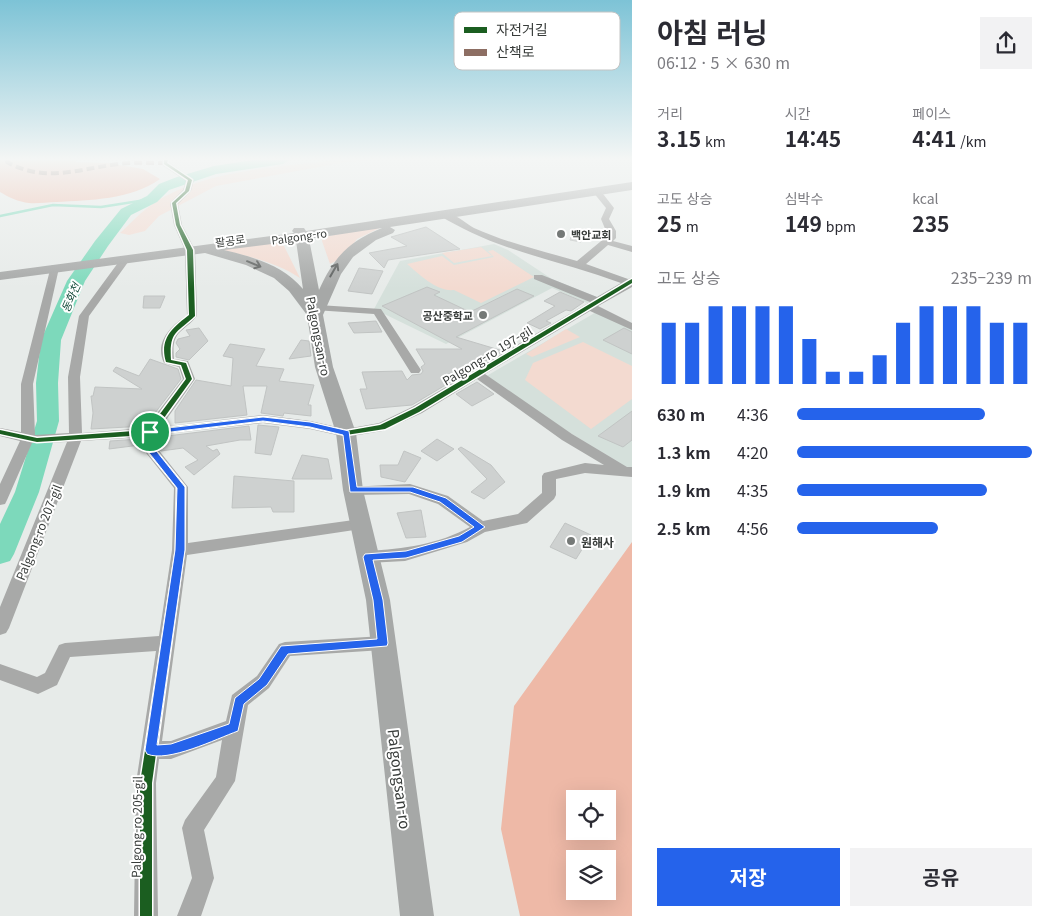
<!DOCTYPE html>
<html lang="ko">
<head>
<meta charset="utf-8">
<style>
	:root { --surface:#fff; --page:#f2f2f3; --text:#2b2b33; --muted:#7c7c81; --accent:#2563eb }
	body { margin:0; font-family:Georgia,"Noto Sans KR",serif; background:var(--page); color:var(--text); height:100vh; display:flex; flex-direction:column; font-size:19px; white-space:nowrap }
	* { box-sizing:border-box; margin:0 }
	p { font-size:16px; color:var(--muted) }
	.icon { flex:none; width:28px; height:28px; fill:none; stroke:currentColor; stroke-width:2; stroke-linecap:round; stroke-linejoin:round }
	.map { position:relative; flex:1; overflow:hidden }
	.drawer { display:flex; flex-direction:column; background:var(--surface); width:425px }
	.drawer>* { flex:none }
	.tools { position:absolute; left:566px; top:790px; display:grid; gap:10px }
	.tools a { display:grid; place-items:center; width:50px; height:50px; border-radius:0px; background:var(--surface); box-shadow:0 5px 20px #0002; font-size:25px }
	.pin { position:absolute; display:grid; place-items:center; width:42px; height:42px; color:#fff; margin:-21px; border:2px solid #fff; border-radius:50%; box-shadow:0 1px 5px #0007 }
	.round { display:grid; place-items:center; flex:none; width:52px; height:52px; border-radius:0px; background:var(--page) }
	.overview { display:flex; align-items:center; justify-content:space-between; height:85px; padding:0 25px }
	h1 { font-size:28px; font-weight:700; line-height:38px }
	.metrics { display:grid; grid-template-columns:repeat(3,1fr); gap:8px; height:85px; padding:5px 25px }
	.metrics div { display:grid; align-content:center }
	.metrics b { font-size:21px; font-weight:700 }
	.metrics small { font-size:14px; font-weight:400 }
	.metrics p { font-size:14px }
	.chart { height:140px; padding:10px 25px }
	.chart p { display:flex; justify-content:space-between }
	.chart svg { width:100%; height:90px; margin-top:5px; stroke:var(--accent); stroke-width:6 }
	.primary-button { display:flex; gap:10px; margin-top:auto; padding:10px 25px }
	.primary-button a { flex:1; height:58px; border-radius:0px; background:var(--accent); color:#fff; font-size:20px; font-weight:700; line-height:58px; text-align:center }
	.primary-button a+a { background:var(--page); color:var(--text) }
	ul { padding:0 25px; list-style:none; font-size:16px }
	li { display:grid; grid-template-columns:80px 60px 1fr; align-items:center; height:38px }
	li i { height:12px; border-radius:6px; background:var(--accent) }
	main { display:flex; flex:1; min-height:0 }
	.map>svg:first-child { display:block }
</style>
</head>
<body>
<main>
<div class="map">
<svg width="632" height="916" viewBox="0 0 632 916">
	<rect width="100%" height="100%" fill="#e7ebe9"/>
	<g fill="#d5e0db">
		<polygon points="494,244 508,250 552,279 597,297 587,303 552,288 446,344 374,309 400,261"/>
		<polygon points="598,311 632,328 632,472 484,378 478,381"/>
	</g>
	<g fill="#f3dad0">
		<path d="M335 160H372L341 163 216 186 159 216 145 231 129 235 120 233C131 223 142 211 154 203 206 169 275 168 335 160Z"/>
		<polygon points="386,225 357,239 344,257 330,264 322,241 323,237"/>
		<path d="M275 243 284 246 300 278C276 262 247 256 219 249Z"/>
		<polygon points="481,247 492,256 454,263 442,253"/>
		<path d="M493 250 534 277 481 303 454 290C437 292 419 274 407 264L442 256 454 265 494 257 488 251Z"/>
		<polygon points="566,329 580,337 532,357 526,354"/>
		<polygon points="583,342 632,366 632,399 591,429 525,380 533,363"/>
	</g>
	<g fill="#eeb9a7" fill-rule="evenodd">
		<path d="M0 160H76V162L108 163 143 169 160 179C130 200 90 200 56 202 47 202 37 204 29 203 19 202 8 197 0 192Z"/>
		<path d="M632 542V916H520L501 829 514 706ZM575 799H608V831H575ZM575 859H608V891H575Z"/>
	</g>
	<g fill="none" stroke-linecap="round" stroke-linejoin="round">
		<polyline stroke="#7dd9bb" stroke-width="2.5" points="0,216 53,205 101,207 152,199"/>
		<polygon fill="#7dd9bb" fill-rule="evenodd" points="253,160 289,160 283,164 216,174 169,190 157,202 131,215 108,246 85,281 61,340 58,383 59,421 39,492 14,554 10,561 0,564 0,524 15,492 37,421 36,383 41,340 67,281 95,241 121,209 147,196 159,184 177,177 214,166"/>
	</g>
	<g fill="#ced1d0" stroke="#c1c4c3">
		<polygon points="426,227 460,249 388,260 384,268 369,253 407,246 391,237"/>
		<polygon points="574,229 584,230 581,242 570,240"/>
		<polygon points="359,268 383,271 372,294 348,291"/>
		<polygon points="427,287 440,292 434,295 470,312 517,289 534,296 456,337 503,351 474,368 467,365 445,376 454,380 412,405 366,409 360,389 367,389 362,372 402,371 407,380 412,375 421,374 423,371 421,367 425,364 416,349 462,349 382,306"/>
		<polygon points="560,292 584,302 571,311 566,310 546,321 551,323 540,329 527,323 555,306 544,301"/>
		<polygon points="144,296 165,296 160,308 143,308"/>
		<polygon points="376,321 382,332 354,333 348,323"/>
		<polygon points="199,328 208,341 189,360 176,357 176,353 180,349 176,343 178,339 190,336 186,330"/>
		<polygon points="624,328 632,332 632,354 603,340"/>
		<polygon points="301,340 309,341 311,356 289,359"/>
		<polygon points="230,344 265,349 256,366 284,369 279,381 314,385 308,405 311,405 311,416 284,413 283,416 261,413 267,386 243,386 247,415 175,423 175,411 196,380 231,386 233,358 223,356"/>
		<polygon points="150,359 178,369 181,379 145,426 91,429 93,413 91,396 93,396 95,387 142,389 113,371 116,367 139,376"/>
		<polygon points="477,382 494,394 472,406 456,394"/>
		<polygon points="632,411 632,440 623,447 598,436"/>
		<polygon points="258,425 279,427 271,455 255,453"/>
		<polygon points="249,426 251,440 240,440 206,446 213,451 217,449 220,454 194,475 185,467 198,460 183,448 161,451 159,447 159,437"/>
		<polygon points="141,439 140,445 109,449 110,441"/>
		<polygon points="437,439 454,449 437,461 421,451"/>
		<polygon points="461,447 491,465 505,482 484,499 471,492 487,479 458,449"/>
		<polygon points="404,451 421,458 405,482 381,477 380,465 398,465"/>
		<polygon points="302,455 328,459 332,479 292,479"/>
		<polygon points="234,476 294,481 294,512 273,512 271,507 232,508"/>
		<polygon points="421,510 426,537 406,538 397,513"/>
		<polygon points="565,523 591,535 576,559 550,547"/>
	</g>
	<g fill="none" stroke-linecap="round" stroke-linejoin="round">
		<g fill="#a8a9a8" fill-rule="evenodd">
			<path d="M162 160H170L169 162 194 180 191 191 178 204 182 225 195 250 197 316C182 334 171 330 174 359L188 361 195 379 161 427 263 415 310 421 346 429 379 423 412 407 590 302 534 279V275H542L597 297 621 283C583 269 545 260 507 247 483 239 461 228 440 216V212C451 210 465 223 474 228 507 243 543 251 577 261L606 237V231L601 219 606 208 593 192 597 190H600L614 208 609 219 616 231V238L613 241 632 246V252L608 245 586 264 628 279 632 278V287L598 306 632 323V330L590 311 485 374 572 434 627 467H632V477L585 473 556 479V495L554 499 527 523 485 532 467 542 405 561 368 563 362 561 360 557 362 553 368 551C403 549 439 544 470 527L438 504 409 494 353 495 348 493 346 490 348 487 410 484 448 496 483 521 518 514 542 493V476L544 473 585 463 604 465 562 440 477 379 422 413 382 431 346 437 310 429 263 423 157 435V448L188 487V543L361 519 366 520 369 524 366 528 361 529 187 555 162 741H171L226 721 232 695 257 676 279 644 285 642 383 636 389 638 392 643 389 648 383 650 290 656 269 688 248 705 235 781 204 830 214 878 201 916H177L192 878 182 828 185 820 216 777 222 740 171 759H159L156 783 158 916H134L136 783 156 651 70 657 57 685 38 694 0 680V664L37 677 45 673 59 645 65 643 159 636 172 550 174 488 143 449V437L81 441 9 628 6 633 0 635V607L67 442 32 443 7 500 5 504 0 505V484L20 441 0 436V428L21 432V384L51 266 54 265 59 268 33 384 35 435 69 433 68 377 79 316 123 256H129L131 258 89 316 80 377 82 433 146 428 183 379 179 367 164 363C154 342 171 326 187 315L185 250 174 225 170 203 183 190 186 181 162 165Z"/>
			<polygon points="318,305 381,309 421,370 419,373 411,373 374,314 314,310 313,308"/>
		</g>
		<path fill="#a6a8a7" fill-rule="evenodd" d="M632 182V190L390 227 395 230 393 233 376 240 353 257 341 274 323 315 333 367 356 433 363 490 390 600 434 916H400L366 600 343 490 336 433 315 367 307 315 289 291 274 278 246 265 205 253 0 280V272L294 233 292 231 294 228H304L306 231ZM382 228C348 242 334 257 319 290L309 239ZM296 241 303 289C283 265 253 257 224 250Z"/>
		<path stroke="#8d6e63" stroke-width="4" stroke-dasharray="8 4" stroke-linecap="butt" d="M8 160 7 162C45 183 78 169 118 164 134 162 149 163 165 163"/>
		<g stroke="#fff" stroke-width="3">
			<path id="cycleway" d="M164 160H168L167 163 192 180 189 191 176 203 180 225 193 250 195 316C177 333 169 331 171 360L186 363 192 379 156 429 263 417 310 423 346 431 380 425 415 408 630 280 632 279V283L419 412 385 429 346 435 310 427 263 421 154 434V449L185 487 184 550 152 783V916H140V783L176 550 177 487 146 449V435L37 442 0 434V430L37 438 148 430 186 379 181 365 166 362C159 339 172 328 189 315L187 250 176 225 172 203 185 191 188 180 164 164Z"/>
		</g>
		<use href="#cycleway" fill="#1b5e20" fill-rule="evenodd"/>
	</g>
	<defs><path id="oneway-shaft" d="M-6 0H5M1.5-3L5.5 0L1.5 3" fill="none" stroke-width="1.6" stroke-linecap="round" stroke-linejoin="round" transform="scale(1.25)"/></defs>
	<g stroke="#595c5b">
		<use href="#oneway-shaft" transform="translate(254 264) rotate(22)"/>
		<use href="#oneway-shaft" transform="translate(334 270) rotate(-60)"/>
	</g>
	<linearGradient id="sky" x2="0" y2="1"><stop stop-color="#7dc3d6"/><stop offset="0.55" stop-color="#f4f6f5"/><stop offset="1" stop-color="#f4f6f5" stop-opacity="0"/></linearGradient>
	<rect width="632" height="289" fill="url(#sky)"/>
	<path fill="#2563eb" stroke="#fff" fill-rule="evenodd" d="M263 417 310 422 349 431 357 487H413L446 498 485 527 462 542 406 558 373 560 383 600 388 643 387 646 288 654 267 685 244 704 238 731C216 739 168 763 147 754L145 750 175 550 177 488 146 449V432L150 430ZM263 421 310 427 343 435 350 492H410L440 502 474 527 459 536 406 551 365 554 363 557 373 600 377 639 281 646 259 679 235 698 229 724 171 744 157 745 185 550V487L154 448V434Z"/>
	<g fill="#757977" stroke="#fff" stroke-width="2">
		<circle cx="561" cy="234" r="5"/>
		<circle cx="483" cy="315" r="5"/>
		<circle cx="571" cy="541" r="5"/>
	</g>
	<g text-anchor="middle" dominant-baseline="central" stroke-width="4" stroke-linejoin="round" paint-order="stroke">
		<g font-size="11" font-weight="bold" fill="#383c3a" stroke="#fff" text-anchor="start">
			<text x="571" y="234">백안교회</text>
			<text x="473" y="315" text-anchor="end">공산중학교</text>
		</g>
		<g font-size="11" fill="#383c3a" stroke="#fff">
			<text transform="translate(299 236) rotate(-8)">Palgong-ro</text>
			<text transform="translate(230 240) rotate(-8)">팔공로</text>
		</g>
		<g font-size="11" font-style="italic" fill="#124938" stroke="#fff">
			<text transform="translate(70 297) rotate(-66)">동화천</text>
		</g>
		<g font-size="12" fill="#383c3a" stroke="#fff">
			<text transform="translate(319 336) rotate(79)">Palgongsan-ro</text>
			<text transform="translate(487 355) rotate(-31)">Palgong-ro 197-gil</text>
			<text transform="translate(38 532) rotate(-68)">Palgong-ro 207-gil</text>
			<text transform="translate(136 827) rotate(-89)">Palgong-ro 205-gil</text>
		</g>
		<g font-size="12" font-weight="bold" fill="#383c3a" stroke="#fff" text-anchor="start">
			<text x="581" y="541">원해사</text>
		</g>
		<g font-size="15" fill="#383c3a" stroke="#fff">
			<text transform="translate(400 779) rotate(83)">Palgongsan-ro</text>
		</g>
	</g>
	<rect x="454" y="12" width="166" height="58" rx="8" fill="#fff" stroke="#c3c4c4" stroke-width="1"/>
	<rect x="464" y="27" width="23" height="6" fill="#1b5e20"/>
	<rect x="464" y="49" width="23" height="7" fill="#8d6e63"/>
	<g font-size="14" fill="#383c3a">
		<text x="496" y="35">자전거길</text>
		<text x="496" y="57">산책로</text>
	</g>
</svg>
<div class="tools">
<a><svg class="icon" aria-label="locate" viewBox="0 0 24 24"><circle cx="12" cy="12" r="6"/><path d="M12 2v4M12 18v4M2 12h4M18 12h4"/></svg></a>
<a><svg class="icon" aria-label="layers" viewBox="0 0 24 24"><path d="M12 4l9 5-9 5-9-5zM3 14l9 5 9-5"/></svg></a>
</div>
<div class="pin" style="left:150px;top:432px;background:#1e9e55"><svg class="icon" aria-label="arrive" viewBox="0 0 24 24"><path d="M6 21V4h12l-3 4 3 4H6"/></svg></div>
</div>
<section class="drawer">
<div class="overview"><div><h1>아침 러닝</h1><p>06:12 · 5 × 630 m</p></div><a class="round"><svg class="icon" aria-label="share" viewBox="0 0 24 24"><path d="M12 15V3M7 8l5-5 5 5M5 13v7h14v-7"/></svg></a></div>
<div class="metrics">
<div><p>거리</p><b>3.15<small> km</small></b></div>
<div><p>시간</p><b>14:45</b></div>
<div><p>페이스</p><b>4:41<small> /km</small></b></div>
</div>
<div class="metrics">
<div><p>고도 상승</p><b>25<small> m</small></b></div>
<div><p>심박수</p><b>149<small> bpm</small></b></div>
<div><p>kcal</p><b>235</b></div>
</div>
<div class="chart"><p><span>고도 상승</span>235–239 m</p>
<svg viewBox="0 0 160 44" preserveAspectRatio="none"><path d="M5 44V14M15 44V14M25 44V6M35 44V6M45 44V6M55 44V6M65 44V22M75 44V38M85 44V38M95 44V30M105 44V14M115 44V6M125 44V6M135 44V6M145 44V14M155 44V14"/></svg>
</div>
<ul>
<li><b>630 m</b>4:36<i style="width:80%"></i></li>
<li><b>1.3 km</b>4:20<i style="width:100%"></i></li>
<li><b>1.9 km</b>4:35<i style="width:81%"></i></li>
<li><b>2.5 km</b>4:56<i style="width:60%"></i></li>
</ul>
<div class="primary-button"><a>저장</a><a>공유</a></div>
</section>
</main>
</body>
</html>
